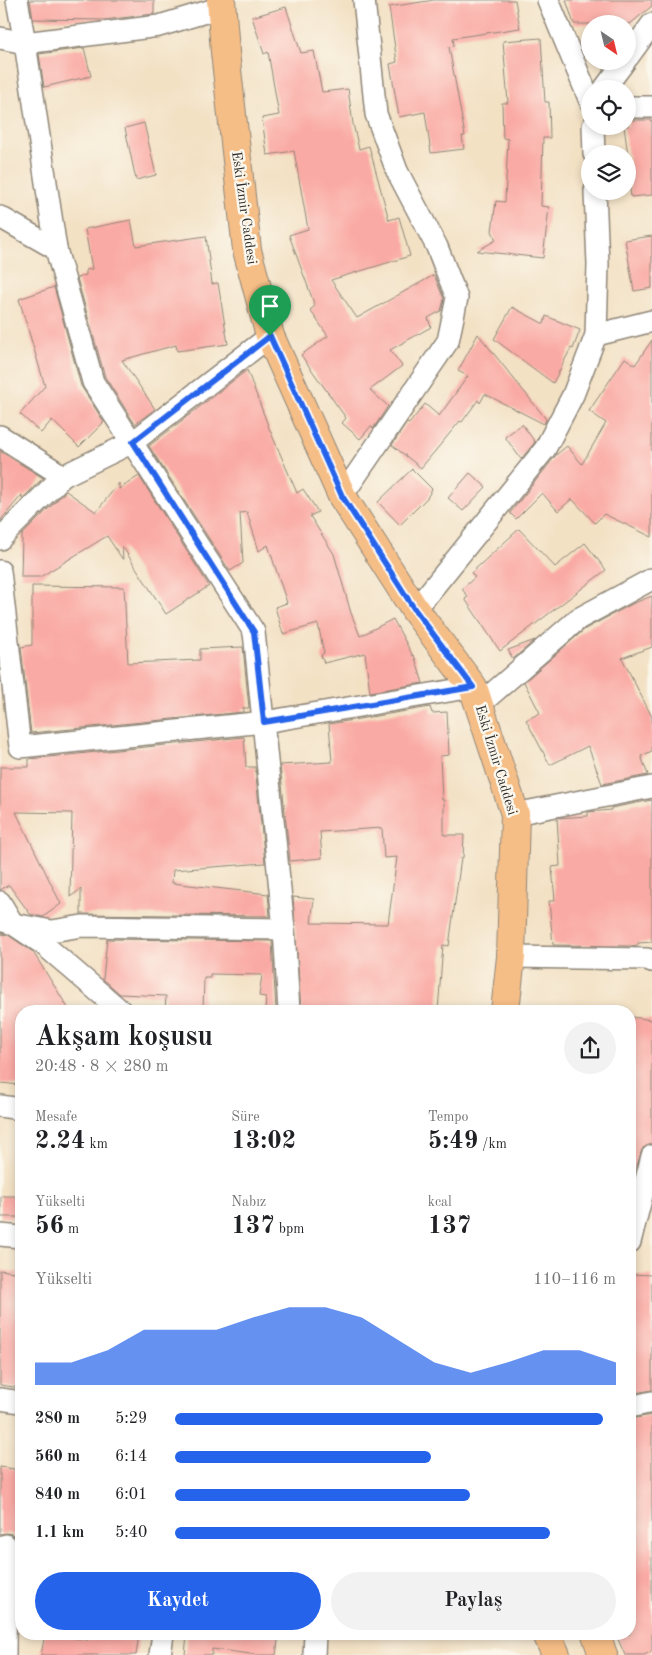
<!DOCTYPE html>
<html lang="tr">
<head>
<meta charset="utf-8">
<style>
	:root { --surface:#fff; --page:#f2f2f2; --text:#202124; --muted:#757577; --accent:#2563eb }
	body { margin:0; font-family:"Old Standard TT",serif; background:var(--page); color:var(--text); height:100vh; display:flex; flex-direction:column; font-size:19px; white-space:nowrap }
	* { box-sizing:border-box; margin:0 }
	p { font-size:16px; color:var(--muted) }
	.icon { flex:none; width:28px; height:28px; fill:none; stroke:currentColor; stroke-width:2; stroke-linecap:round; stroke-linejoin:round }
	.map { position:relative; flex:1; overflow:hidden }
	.panel { position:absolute; left:15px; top:1005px; width:621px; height:635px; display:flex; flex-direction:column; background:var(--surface); border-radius:20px; box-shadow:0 2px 8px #0003 }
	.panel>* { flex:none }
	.needle { width:32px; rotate:145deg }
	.controls { position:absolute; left:581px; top:15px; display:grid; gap:10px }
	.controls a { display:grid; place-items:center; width:55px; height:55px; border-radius:50%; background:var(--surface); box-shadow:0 2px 8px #0003; font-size:25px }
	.pin { position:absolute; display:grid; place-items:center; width:42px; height:42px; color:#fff; margin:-51px -21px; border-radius:50% 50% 50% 0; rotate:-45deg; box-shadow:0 0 5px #0007 }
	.pin .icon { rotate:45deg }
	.round { display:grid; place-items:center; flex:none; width:52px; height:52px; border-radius:26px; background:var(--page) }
	.headline { display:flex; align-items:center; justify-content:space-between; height:85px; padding:0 20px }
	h1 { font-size:28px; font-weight:700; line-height:38px }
	.figures { display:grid; grid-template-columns:repeat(3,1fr); gap:8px; height:85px; padding:5px 20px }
	.figures div { display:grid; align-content:center }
	.figures b { font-size:25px; font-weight:700 }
	.figures small { font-size:14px; font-weight:400 }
	.figures p { font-size:14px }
	.chart { height:140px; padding:10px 20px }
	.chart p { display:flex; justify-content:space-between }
	.chart svg { width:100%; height:90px; margin-top:5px; fill:var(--accent); opacity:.7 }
	.action { display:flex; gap:10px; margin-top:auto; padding:10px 20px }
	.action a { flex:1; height:58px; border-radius:30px; background:var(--accent); color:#fff; font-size:20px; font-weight:700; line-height:58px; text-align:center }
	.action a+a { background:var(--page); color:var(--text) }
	ul { padding:0 20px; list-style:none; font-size:16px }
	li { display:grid; grid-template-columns:80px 60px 1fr; align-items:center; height:38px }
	li i { height:12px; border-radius:6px; background:var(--accent) }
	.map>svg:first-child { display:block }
</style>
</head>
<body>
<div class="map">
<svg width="652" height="1655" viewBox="0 0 652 1655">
	<rect width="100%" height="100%" fill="#fbf7ec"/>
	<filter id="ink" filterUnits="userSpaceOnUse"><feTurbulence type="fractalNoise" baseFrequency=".02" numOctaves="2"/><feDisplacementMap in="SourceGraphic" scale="10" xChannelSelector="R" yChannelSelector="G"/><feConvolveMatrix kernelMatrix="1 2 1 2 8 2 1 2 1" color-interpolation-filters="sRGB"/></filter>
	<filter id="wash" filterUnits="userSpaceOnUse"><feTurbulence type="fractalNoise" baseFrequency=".0096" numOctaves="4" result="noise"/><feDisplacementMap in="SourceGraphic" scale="20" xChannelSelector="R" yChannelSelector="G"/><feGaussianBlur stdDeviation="1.12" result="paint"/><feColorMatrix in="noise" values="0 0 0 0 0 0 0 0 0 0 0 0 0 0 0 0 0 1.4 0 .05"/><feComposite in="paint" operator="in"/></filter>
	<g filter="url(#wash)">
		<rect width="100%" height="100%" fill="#f3e1c4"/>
		<g id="blocks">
			<g fill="#faaaa4">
				<polygon points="30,0 154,0 154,14 104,20 33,19"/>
				<polygon points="434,0 515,0 520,28 453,38 454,46 449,47 465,136 462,136 464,149 431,153 425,112 399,117 390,64 397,62 389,7"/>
				<polygon points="566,0 652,0 652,6 630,24 574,24"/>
				<polygon points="286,7 301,53 314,51 322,92 348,89 353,124 359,149 369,146 389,220 399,217 410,256 331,280 357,318 434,275 444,299 441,311 428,318 431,327 390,350 402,366 370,390 388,406 373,429 371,426 360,439 342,423 346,418 301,355 328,336 310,310 315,306 289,235 308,229 294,151 267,155 262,118 279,115 268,52 264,54 252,17"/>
				<polygon points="541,38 545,102 549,102 550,138 543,138 541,206 549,207 543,258 477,251 496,240 492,231 496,201 505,202 508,139 503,138 502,103 508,103 503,41"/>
				<polygon points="84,48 91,76 44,87 39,54"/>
				<polygon points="628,120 652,120 652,195 631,197 628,170 630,170 624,126 628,126"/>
				<polygon points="144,123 156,175 136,180 125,128"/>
				<polygon points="131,220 136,246 206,236 212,284 218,283 228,344 177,351 176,345 122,360 155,409 135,424 105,377 77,278 86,275 86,270 92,269 85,229"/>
				<polygon points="652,236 652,288 634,291 625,240"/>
				<polygon points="54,287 81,386 104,422 79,447 52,420 41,433 20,414 45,386 19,299"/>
				<polygon points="512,307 544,324 546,316 580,330 573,349 571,348 553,383 494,339"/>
				<polygon points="478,334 546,419 544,424 485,394 480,403 478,400 462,422 460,421 421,468 392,445 407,423 409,424 425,404 439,416 468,376 458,371"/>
				<polygon points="652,340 652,537 604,514 595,523 572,499 558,511 542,493 516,519 510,513 557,454 567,446 582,464 606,423 589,411 625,358 635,365"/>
				<polygon points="247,370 269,428 297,493 303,489 318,512 310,516 334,554 351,613 360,636 393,619 413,656 414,655 423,683 370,692 365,653 324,663 321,655 324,653 318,624 283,634 275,607 287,603 268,545 259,551 247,512 240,513 243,563 230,571 149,446"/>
				<polygon points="522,424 535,442 521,459 505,437"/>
				<polygon points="0,451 43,478 22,499 22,495 0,521"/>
				<polygon points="412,469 432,489 427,498 400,525 378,502"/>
				<polygon points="470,473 486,487 463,511 448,498"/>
				<polygon points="139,476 209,586 166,614 122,546 123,560 107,536 40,577 21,577 22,535 66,491 96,512 119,483 119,489"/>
				<polygon points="519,529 555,567 585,543 606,570 500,651 465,599 468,597 462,589 475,577 471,573"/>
				<polygon points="32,586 124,587 128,663 200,660 200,649 243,647 249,708 243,708 243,712 31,733 21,647 32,645"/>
				<polygon points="652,596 652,647 622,658 652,717 652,751 641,756 648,775 602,784 588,746 550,765 526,720 540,713 524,682 585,629 634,603"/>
				<polygon points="535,640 513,659 508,650"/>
				<polygon points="430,707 432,713 447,712 449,755 440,756 442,800 444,800 444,835 464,835 463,858 461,858 449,946 443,945 438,1011 301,1011 293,897 314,899 311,923 388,924 397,857 384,858 382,828 320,832 322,858 290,861 280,765 332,762 329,724"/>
				<polygon points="244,737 246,767 255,767 265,863 173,870 172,883 268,894 270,916 81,914 81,889 70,897 72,813 16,812 61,904 43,917 30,914 9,885 0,890 0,767 29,767 29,759"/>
				<polygon points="652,800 652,942 638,943 638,945 631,946 553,945 549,901 555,901 552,867 560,866 557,818 588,816 588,812 611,810 611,808"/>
				<polygon points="0,934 8,935 33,952 70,1011 21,1011 21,1085 0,1083"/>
				<polygon points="107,939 272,941 276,1011 265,1011 266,997 259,996 262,975 210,974 210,978 204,978 203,1011 165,1011 166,996 120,994 103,979"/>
				<polygon points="632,1017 652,1020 652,1144 643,1148 636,1168 630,1168 630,1036"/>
				<rect x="1" y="1196" width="20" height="21"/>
				<polygon points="0,1270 21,1273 21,1388 0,1385"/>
				<polygon points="630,1274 652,1275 652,1390 630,1394"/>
				<polygon points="652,1415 652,1651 644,1655 625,1655 617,1637 624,1634 630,1634 630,1419"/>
				<polygon points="0,1467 21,1470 21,1600 18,1600 18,1545 17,1539 12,1534 6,1533 0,1534"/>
				<polygon points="45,1634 88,1640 89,1634 139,1634 136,1655 41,1655"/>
				<polygon points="187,1634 279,1634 276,1655 258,1655 212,1649 212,1655 185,1655"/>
			</g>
		</g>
	</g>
	<g filter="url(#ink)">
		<use href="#blocks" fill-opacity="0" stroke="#8f8678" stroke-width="1"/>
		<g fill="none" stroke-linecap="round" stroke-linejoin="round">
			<g stroke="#8f8678" stroke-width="24">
				<g id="street">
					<polyline points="17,0 25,43 56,249 93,382 254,632 284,929 289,1011"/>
					<polyline points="548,0 590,101"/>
					<polyline points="0,38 25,43 159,26 222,7"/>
					<polyline points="628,57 652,24"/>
					<polyline points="604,89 625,61"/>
					<polyline points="628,107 652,107"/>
					<polyline points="593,126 594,154"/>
					<polyline points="0,217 56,249"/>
					<polyline points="596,335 652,321"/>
					<polyline points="0,436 63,476"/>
					<polyline points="342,496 448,341 457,298 437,247 397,171 376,114 364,0"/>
					<polyline points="0,539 63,476 133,442 270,336"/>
					<polyline points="0,571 20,747 264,722 473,687"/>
					<polyline points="415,610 545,449 573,395 596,335 598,264 595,191"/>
					<polyline points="479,705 578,619 652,579"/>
					<polyline points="515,814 652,787"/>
					<polyline points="0,902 13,924 43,944 121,1011"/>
					<polyline points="0,920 13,924 52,931 82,926 284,929"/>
					<polyline points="511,957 647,959 652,961"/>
					<polyline points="0,1106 21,1109"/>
					<polyline points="0,1235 21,1237"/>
					<polyline points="630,1242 652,1156"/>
					<polyline points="0,1399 21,1402"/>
					<polyline points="630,1407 652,1402"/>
					<polyline points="5,1655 6,1545"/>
					<polyline points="160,1655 163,1634"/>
					<polyline points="314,1655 315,1634"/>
				</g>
			</g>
			<g stroke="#8f8678" stroke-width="30">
				<g id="primary">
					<polyline points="221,0 225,52 247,250 270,336 342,496 415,610 473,687 515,814 511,957 505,1011"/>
					<polyline points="547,1634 556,1655"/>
					<polyline points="596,1634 603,1655"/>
				</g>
			</g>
			<use href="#street" stroke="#fff" stroke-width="21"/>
			<use href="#primary" stroke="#f6be87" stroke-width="28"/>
		</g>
	</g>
	<g fill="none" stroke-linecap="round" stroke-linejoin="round" filter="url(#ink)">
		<g stroke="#fff" stroke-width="10">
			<polygon id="route" points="270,336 342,496 415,610 473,687 264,722 254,632 133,442"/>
		</g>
		<use href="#route" stroke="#2563eb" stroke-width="6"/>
	</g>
	<g text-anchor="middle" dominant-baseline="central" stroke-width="5" stroke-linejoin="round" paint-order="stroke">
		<g font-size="14" fill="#2b2b2b" stroke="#fbf7ec">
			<text transform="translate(244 208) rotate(82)">Eski İzmir Caddesi</text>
			<text transform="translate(496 760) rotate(73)">Eski İzmir Caddesi</text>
		</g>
	</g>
</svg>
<div class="controls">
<a><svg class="needle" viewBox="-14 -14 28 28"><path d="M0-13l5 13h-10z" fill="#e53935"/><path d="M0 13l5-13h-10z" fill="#757577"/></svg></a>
<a><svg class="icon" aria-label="locate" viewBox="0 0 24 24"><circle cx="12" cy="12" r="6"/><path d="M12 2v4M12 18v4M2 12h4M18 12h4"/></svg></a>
<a><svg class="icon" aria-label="layers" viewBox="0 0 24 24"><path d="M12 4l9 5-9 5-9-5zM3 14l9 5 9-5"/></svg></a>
</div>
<div class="pin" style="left:270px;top:336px;background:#1e9e55"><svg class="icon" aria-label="arrive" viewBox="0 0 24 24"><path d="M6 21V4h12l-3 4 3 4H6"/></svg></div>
<section class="panel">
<div class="headline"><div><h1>Akşam koşusu</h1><p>20:48 · 8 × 280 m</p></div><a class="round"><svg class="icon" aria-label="share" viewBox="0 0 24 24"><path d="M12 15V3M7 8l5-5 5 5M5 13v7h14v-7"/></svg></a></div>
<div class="figures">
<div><p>Mesafe</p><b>2.24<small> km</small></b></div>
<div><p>Süre</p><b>13:02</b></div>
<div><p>Tempo</p><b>5:49<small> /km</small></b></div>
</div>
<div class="figures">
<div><p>Yükselti</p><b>56<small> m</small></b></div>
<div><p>Nabız</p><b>137<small> bpm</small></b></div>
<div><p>kcal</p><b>137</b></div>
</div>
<div class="chart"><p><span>Yükselti</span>110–116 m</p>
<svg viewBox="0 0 160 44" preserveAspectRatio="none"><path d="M0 44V33L10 33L20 27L30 17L40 17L50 17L60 11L70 6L80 6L90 11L100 22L110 33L120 38L130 33L140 27L150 27L160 33V44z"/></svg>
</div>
<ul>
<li><b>280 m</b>5:29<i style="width:97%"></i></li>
<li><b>560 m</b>6:14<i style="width:58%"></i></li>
<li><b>840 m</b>6:01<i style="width:67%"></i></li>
<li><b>1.1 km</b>5:40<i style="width:85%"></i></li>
</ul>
<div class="action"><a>Kaydet</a><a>Paylaş</a></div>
</section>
</div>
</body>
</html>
